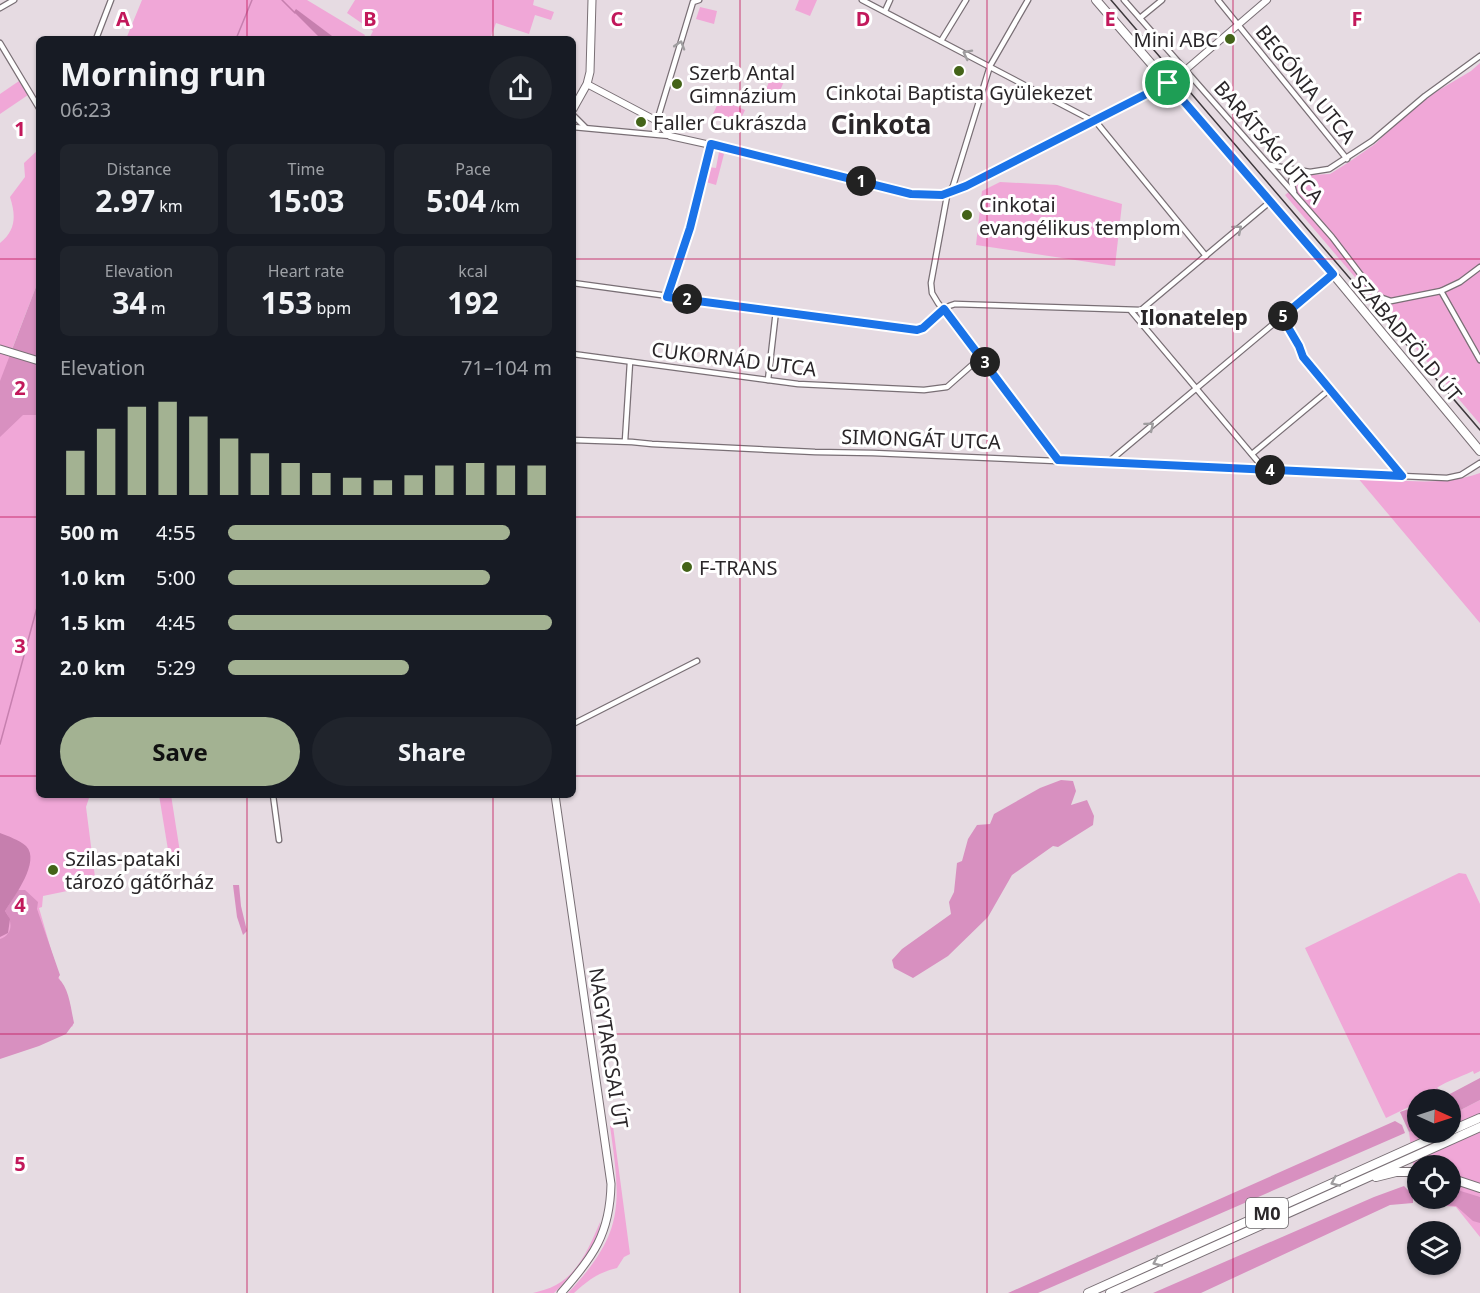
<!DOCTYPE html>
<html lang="en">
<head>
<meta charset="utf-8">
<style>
	:root { --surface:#171b24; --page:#20242c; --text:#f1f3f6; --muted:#9ea1a6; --accent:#a3b292 }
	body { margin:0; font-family:"Noto Sans",sans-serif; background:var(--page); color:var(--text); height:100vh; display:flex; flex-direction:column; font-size:22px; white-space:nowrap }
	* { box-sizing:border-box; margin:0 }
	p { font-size:20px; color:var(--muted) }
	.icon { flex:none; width:33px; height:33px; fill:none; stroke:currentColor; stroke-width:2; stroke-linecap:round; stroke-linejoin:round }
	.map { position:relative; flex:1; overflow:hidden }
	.panel { position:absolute; left:36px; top:36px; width:540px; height:762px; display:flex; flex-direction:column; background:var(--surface); border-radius:9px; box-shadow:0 2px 4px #0004 }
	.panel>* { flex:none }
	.needle { width:39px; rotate:93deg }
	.fabs { position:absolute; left:1407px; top:1089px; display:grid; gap:12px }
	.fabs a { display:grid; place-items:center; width:54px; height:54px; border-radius:50%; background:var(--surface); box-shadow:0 2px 4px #0004; font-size:30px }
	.pin { position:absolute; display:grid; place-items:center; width:51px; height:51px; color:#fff; margin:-26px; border:3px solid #fff; border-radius:50%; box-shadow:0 2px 6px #0007 }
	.km { position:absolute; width:30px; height:30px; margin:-15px; border-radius:50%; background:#222; color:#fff; font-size:16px; line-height:30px; text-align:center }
	.round { display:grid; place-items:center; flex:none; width:63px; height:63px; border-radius:32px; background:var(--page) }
	.head { display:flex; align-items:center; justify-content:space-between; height:102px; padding:0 24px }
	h1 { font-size:33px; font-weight:700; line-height:45px }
	.metrics { display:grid; grid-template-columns:repeat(3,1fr); gap:9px; height:102px; padding:6px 24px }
	.metrics div { display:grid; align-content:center; border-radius:9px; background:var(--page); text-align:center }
	.metrics b { font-size:30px; font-weight:700 }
	.metrics small { font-size:16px; font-weight:400 }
	.metrics p { font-size:16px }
	.chart { height:168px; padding:12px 24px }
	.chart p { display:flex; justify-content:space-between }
	.chart svg { width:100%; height:108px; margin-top:6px; stroke:var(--accent); stroke-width:6 }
	.action { display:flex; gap:12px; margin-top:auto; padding:12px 24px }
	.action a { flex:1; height:69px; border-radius:36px; background:var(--accent); color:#111; font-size:24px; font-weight:700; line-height:69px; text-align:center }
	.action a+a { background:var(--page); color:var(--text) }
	ul { padding:0 24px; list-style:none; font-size:20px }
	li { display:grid; grid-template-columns:96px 72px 1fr; align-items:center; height:45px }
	li i { height:15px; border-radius:8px; background:var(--accent) }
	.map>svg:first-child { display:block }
</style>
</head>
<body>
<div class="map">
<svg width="1480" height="1293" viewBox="0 0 1480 1293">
	<rect width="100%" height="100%" fill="#e6dbe2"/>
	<g fill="#f0a7d7">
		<polygon points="142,0 307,0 365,35 364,37 367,39 126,39"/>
		<polygon points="355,0 534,0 533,5 554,12 551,20 535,15 529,34 496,23 490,39 369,39 373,31 347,13"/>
		<polygon points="799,0 817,0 810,16 795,10"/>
		<polygon points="700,7 717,11 714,24 696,19"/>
		<polygon points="1480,63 1480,424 1285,195 1310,175 1330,174 1349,162 1375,144 1413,108 1439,90 1471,71"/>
		<polygon points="772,74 785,79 774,105 762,100"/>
		<polygon points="19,81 28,95 0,114 0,94"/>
		<polygon points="720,99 745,110 738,125 713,114"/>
		<path d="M39 149V279L9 357 39 367V795H90L86 807 96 885 43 896 42 907 39 908 73 1026 0 1058V243C16 230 16 216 10 197L25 177 24 163Z"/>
		<polygon points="719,152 724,154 716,185 706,182 709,167 716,168"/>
		<polygon points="1000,182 1057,185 1122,204 1115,266 976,245 982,191"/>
		<path d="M1480 473V623L1357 477C1398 480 1441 487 1480 473Z"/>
		<polygon points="159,795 171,795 182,865 171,868"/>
		<path d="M1459 873 1466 874 1480 904V1071L1474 1074 1473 1071C1459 1078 1442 1082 1430 1093L1429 1098 1418 1100 1417 1103 1386 1118 1305 948Z"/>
		<polygon points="1480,1100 1480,1237 1456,1207 1427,1204 1421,1199 1450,1198 1450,1166 1418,1166 1417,1195 1409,1132 1417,1129 1418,1132 1450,1132 1451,1115"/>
		<path d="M610 1126H613L630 1254 624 1257 617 1268C599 1272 587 1281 574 1293H568C625 1232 621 1205 610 1126Z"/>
		<path d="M600 1222C599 1251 574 1274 554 1293H533C540 1291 549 1289 556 1285 578 1274 591 1244 600 1222Z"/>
	</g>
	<g fill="#d890c0">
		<polygon points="39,279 39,415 23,415 0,437 0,381"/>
		<polygon points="1061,780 1073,781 1076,791 1071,805 1087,800 1094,816 1093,825 1058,847 1053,846 1012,875 988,917 948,956 913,978 894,968 892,960 902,949 951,914 949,902 954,892 957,863 962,861 968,839 977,825 990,824 994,814 1040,788"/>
		<polygon points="233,885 239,885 241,906 247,931 243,935 237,917"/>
		<path d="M18 890H25L38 902 37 909 60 975 58 978C69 987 71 1009 74 1023L66 1034 39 1046 0 1059V939C13 935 13 921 5 911Z"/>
		<polygon points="1480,1078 1480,1100 1451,1115 1450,1100 1428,1099 1432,1097 1431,1093 1437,1088 1446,1096"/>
		<polygon points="1417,1106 1417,1129 1409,1132 1400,1112"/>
		<polygon points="1395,1121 1402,1125 1405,1133 1038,1293 1008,1293"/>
		<polygon points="1404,1186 1413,1195 1413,1203 1390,1205 1201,1293 1153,1293 1374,1197"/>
		<polygon points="1451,1188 1480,1197 1480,1223 1473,1221 1456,1206 1428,1204 1424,1199 1450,1198"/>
	</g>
	<g fill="#c67fae">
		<polygon points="296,9 336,39 321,39 294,12"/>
		<path d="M0 833C8 836 19 840 26 846 41 861 14 897 5 911L10 919 8 933 0 937Z"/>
	</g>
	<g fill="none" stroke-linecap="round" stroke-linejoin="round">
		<g stroke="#c67fae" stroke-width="1.5">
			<polyline points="282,0 295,13"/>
			<polyline points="236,39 252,0"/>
			<polyline points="0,744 39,600"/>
		</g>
		<g stroke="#796f75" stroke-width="7">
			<g id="minor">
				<polyline points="862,0 1097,123 1206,256"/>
				<polyline points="1028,0 990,66 953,186 947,196 931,283 932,293 938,303 981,357 1058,460"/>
				<polyline points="1124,0 1332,237 1377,296 1391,301 1441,291 1460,282 1480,267"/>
				<polyline points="1218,0 1347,159"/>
				<polyline points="0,8 14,0"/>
				<polyline points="885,11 890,0"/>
				<polyline points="1140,18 1162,0"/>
				<polyline points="96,39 111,0"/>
				<polyline points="941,41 966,0"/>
				<polyline points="0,43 39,108"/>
				<polyline points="573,115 585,127"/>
				<polyline points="657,121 693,2 699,0"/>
				<polyline points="573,127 670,136"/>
				<polyline points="1270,165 1310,172 1329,169 1372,141 1425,96 1480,56"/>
				<polyline points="1294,192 1291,181 1293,176 1302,171"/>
				<path d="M573 283 917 330C932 325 940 307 955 304L1141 310 1271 201"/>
				<polyline points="1441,291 1480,360"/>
				<polyline points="667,297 690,228 711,144"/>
				<polyline points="1131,311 1265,470"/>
				<polyline points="1282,317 1299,346 1303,357 1402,475"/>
				<polyline points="573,354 798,384 924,390 947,387 981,357"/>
				<polyline points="768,380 776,311"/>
				<polyline points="573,440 632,442 652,444 815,452 873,453 1447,478 1461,475 1480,463"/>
				<polyline points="625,441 630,362"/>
				<polyline points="1252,454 1330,389"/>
				<polyline points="1106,464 1333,274"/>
				<polyline points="573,724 697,661"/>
				<polyline points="273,795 279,840"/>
			</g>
		</g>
		<g stroke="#796f75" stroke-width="8">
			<polyline id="tertiary" points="587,84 657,121 670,136 765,157 918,195 942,195 966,186 1175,79 1267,0"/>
		</g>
		<g stroke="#796f75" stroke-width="9">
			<g id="secondary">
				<polyline points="573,109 587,84 590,72 592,0"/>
				<polyline points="0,349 39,361"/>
				<path d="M555 795 611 1184C610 1234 593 1257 561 1293"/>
			</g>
		</g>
		<g stroke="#796f75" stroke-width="10">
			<polyline id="primary" points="1096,0 1333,274 1480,451"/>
		</g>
		<g stroke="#796f75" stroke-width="10">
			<g id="trunk">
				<polyline points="1450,1131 1480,1118"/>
				<polyline points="1376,1177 1396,1172 1418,1172"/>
				<polyline points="1450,1178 1480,1188"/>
				<polyline points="1088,1293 1446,1132"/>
				<polyline points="1110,1293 1480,1127"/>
			</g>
		</g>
		<use href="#minor" stroke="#fff" stroke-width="4.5"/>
		<use href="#tertiary" stroke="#fff" stroke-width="6"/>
		<use href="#secondary" stroke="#fff" stroke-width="7"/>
		<use href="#primary" stroke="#fff" stroke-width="8"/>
		<use href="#trunk" stroke="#fff" stroke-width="8"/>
		<polyline stroke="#3d383c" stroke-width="1.5" points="1111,0 1480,430"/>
	</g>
	<defs><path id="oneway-chevron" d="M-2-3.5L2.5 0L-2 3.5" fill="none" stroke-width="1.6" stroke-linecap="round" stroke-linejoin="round" transform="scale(1.5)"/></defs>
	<g stroke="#9f9d9f">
		<use href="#oneway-chevron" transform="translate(680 45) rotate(-73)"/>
		<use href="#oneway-chevron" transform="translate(967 54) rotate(-153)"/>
		<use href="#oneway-chevron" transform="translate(1238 229) rotate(-40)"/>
		<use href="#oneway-chevron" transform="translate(1150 426) rotate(-40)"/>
		<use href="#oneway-chevron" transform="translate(1335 1182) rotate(156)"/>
		<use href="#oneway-chevron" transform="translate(1157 1262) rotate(156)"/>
	</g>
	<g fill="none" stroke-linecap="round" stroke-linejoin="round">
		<g stroke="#fff" stroke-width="12">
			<polygon id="route" points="1168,83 1333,274 1282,317 1299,346 1303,357 1402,476 1058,460 944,309 923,328 917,330 667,297 690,228 711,144 911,194 942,195 966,186"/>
		</g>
		<use href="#route" stroke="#1a73e8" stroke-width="8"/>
	</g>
	<path fill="none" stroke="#c2185b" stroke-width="1.5" stroke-opacity="0.55" d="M247 0V39M493 0V39M740 0V1293M987 0V1293M1233 0V1293M0 259H39M573 259H1480M0 517H39M573 517H1480M0 776H39M573 776H1480M247 795V1293M493 795V1293M0 1034H1480"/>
	<g fill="#436318" stroke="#fff" stroke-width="2">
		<circle cx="1230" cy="39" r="6"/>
		<circle cx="959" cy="71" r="6"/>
		<circle cx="677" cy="84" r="6"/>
		<circle cx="641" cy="122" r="6"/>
		<circle cx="967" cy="215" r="6"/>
		<circle cx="687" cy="567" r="6"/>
		<circle cx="53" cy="870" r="6"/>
	</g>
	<g text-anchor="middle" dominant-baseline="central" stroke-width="6" stroke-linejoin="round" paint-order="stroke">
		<rect fill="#fff" stroke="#6a6769" stroke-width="1.5" x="1246" y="1198" width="42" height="30" rx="4.5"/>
		<g font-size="18" font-weight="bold" fill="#2a2629">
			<text x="1267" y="1213">M0</text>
		</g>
		<g font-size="20" fill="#2a2629" stroke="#fff" text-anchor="start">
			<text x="1218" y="39" text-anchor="end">Mini ABC</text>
			<text x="689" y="72">Szerb Antal<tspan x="689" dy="23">Gimnázium</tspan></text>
			<text x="959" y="92" text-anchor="middle">Cinkotai Baptista Gyülekezet</text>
			<text x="653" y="122">Faller Cukrászda</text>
			<text x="979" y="204">Cinkotai<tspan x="979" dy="23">evangélikus templom</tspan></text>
			<text x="699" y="567">F-TRANS</text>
			<text x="65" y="858">Szilas-pataki<tspan x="65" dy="23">tározó gátőrház</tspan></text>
		</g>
		<g font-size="20" fill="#2a2629" stroke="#fff">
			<text transform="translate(1306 84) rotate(51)">BEGÓNIA UTCA</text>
			<text transform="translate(1269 142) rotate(49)">BARÁTSÁG UTCA</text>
			<text transform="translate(1407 338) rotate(50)">SZABADFÖLD ÚT</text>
			<text transform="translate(734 359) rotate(7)">CUKORNÁD UTCA</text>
			<text transform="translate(921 439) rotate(2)">SIMONGÁT UTCA</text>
			<text transform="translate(609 1048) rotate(81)">NAGYTARCSAI ÚT</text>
		</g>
		<g font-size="21" font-weight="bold" fill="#2a2629" stroke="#fff">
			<text x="1194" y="317">Ilonatelep</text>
		</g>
		<g font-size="26" font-weight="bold" fill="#2a2629" stroke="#fff">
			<text x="881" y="124">Cinkota</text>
		</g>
	</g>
	<g font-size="20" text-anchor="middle" font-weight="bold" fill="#c2185b" stroke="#fff" stroke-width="6" stroke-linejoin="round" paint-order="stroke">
		<text x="123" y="26">A</text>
		<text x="370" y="26">B</text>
		<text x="617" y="26">C</text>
		<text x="863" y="26">D</text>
		<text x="1110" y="26">E</text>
		<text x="1357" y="26">F</text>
		<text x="20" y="136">1</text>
		<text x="20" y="395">2</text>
		<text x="20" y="653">3</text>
		<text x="20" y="912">4</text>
		<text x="20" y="1171">5</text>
	</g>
</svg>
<div class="fabs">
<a><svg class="needle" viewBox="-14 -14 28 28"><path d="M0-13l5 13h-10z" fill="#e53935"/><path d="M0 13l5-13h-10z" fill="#9ea1a6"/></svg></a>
<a><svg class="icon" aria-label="locate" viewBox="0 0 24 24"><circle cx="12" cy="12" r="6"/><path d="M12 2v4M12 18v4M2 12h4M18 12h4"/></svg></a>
<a><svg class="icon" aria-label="layers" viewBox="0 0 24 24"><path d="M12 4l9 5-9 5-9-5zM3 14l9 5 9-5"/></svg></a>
</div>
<div class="pin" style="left:1168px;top:83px;background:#1e9e55"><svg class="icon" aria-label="arrive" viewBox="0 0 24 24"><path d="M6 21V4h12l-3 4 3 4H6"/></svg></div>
<b class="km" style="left:861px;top:181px">1</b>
<b class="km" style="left:687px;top:299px">2</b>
<b class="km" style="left:985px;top:362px">3</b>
<b class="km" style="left:1270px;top:470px">4</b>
<b class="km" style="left:1283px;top:316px">5</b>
<section class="panel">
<div class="head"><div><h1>Morning run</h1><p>06:23</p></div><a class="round"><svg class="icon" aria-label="share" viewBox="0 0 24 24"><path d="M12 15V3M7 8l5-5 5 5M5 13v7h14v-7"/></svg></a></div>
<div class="metrics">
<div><p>Distance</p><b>2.97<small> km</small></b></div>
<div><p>Time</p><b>15:03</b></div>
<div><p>Pace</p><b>5:04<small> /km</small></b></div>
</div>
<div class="metrics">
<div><p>Elevation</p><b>34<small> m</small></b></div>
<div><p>Heart rate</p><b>153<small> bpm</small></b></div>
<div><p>kcal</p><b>192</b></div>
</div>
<div class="chart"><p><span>Elevation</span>71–104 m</p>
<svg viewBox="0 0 160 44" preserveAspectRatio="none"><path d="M5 44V26M15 44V17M25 44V8M35 44V6M45 44V12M55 44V21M65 44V27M75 44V31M85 44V35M95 44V37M105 44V38M115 44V36M125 44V32M135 44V31M145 44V32M155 44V32"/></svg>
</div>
<ul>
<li><b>500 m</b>4:55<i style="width:87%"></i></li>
<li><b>1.0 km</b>5:00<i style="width:81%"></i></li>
<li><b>1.5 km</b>4:45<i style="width:100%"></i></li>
<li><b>2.0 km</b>5:29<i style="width:56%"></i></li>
</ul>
<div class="action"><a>Save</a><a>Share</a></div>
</section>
</div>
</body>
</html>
